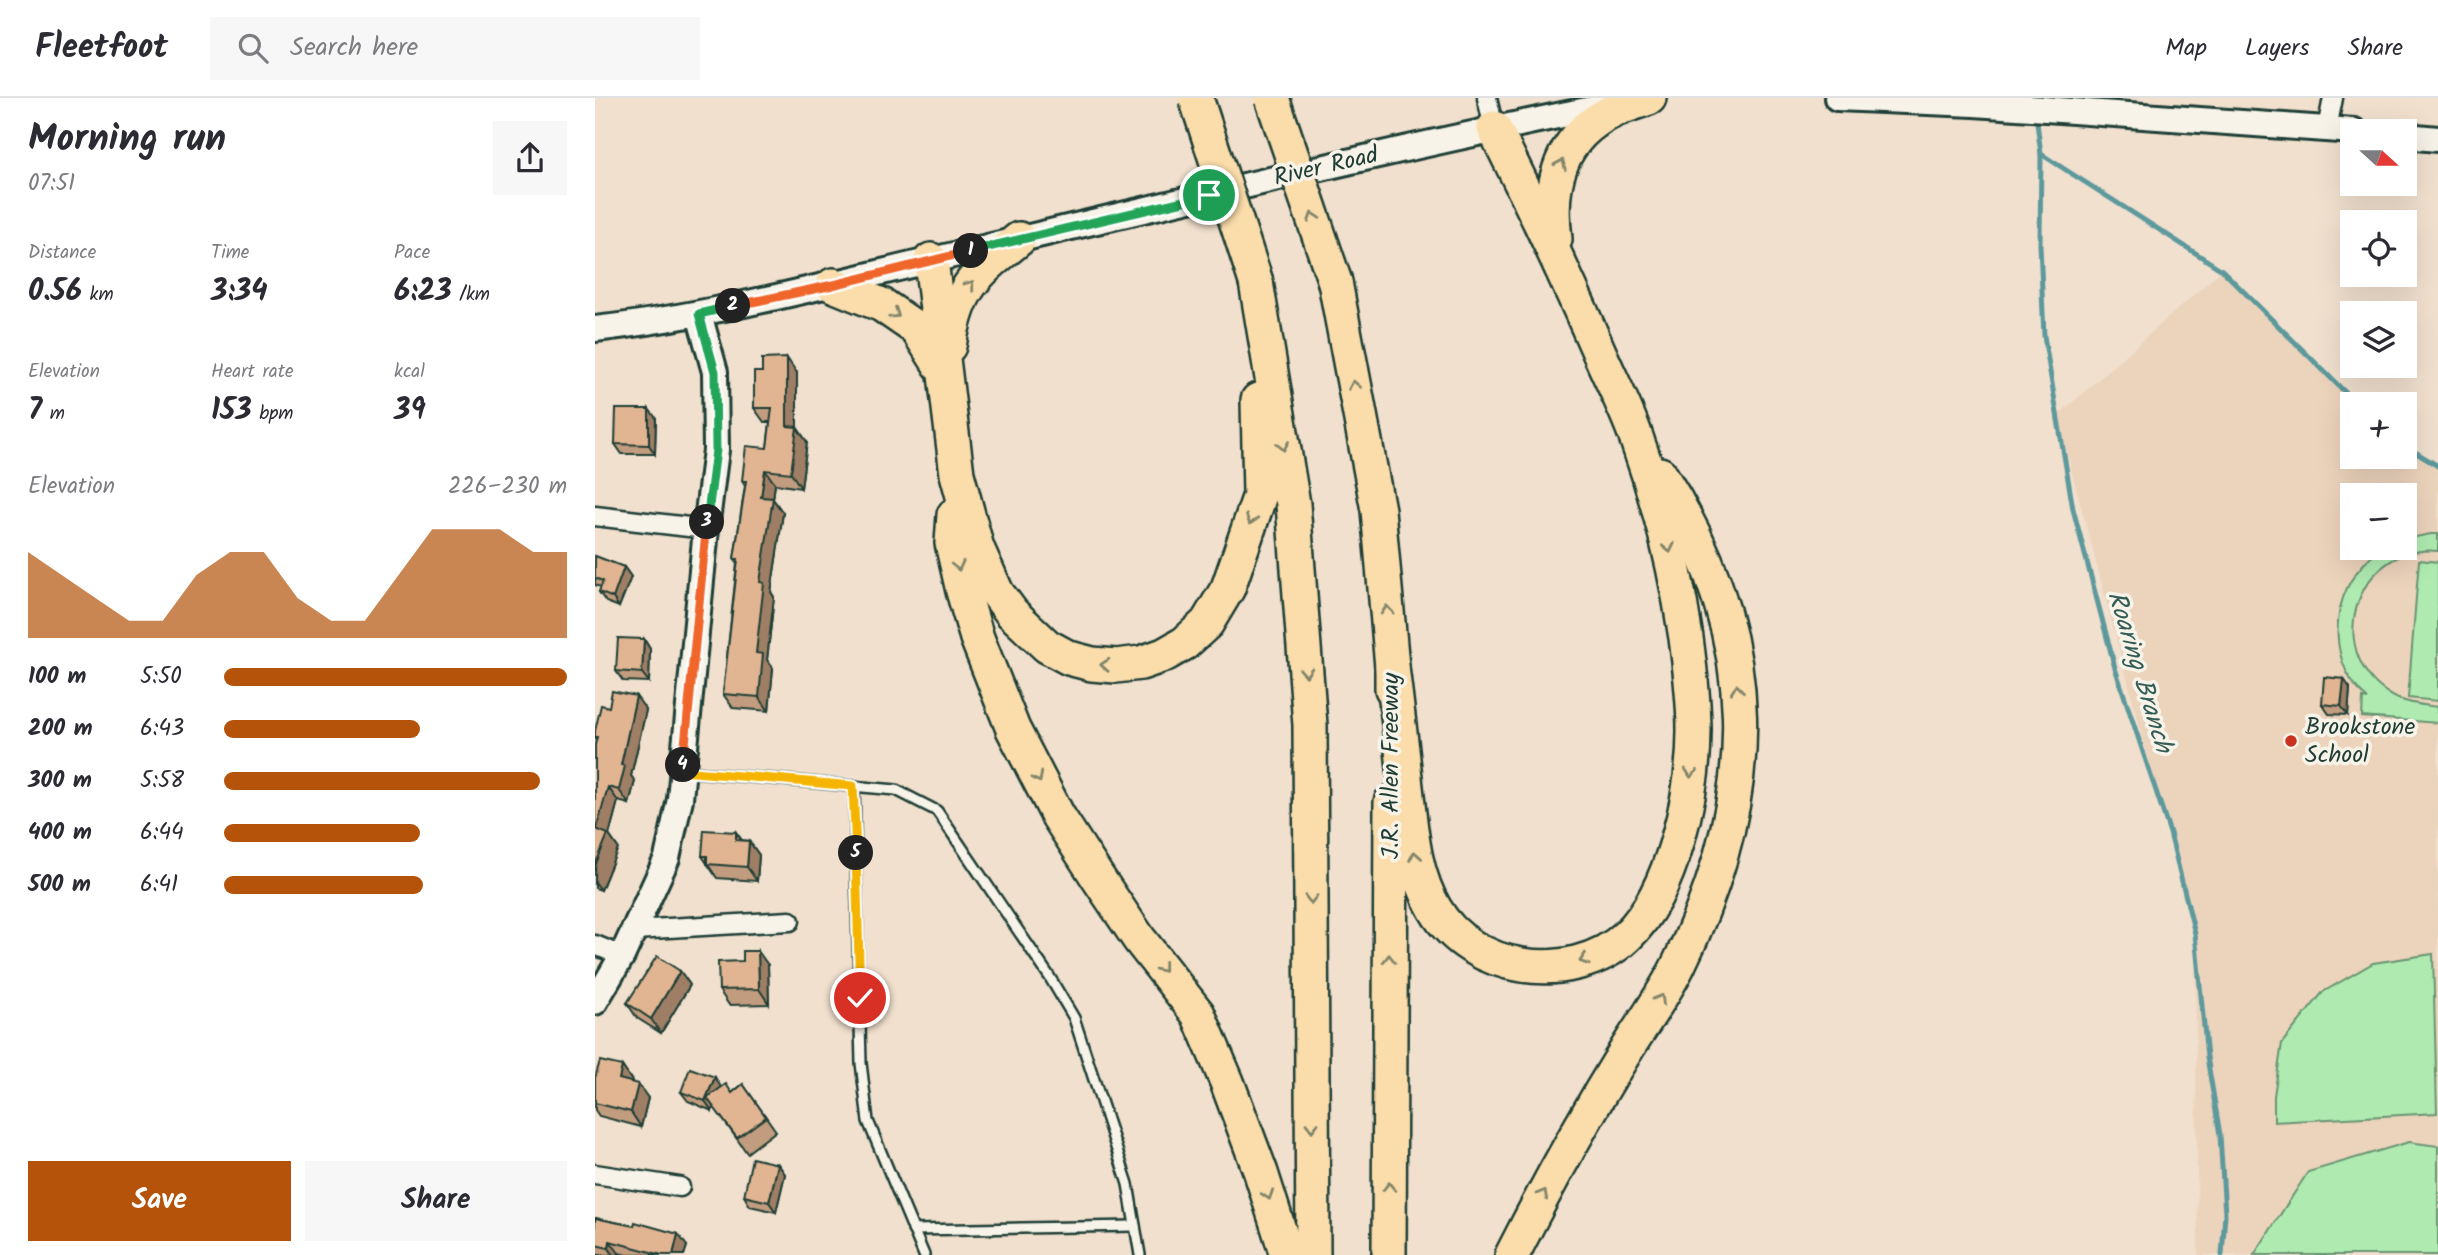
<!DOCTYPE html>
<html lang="en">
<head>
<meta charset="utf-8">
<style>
	:root { --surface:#fff; --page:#f7f7f7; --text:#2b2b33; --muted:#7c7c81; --line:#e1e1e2; --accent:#b45309 }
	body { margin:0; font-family:Kalam,sans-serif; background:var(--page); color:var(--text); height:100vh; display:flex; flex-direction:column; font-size:26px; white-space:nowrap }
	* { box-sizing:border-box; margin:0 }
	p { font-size:23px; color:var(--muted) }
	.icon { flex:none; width:38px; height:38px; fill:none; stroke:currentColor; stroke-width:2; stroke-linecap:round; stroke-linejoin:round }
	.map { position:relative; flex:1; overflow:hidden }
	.sheet { display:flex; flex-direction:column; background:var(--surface); width:595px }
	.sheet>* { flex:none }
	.needle { width:46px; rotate:111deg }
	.fabs { position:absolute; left:1745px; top:21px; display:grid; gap:14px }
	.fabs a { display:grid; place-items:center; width:77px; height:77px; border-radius:0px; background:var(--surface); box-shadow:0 7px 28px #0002; font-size:35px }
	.pin { position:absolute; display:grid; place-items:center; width:60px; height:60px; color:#fff; margin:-30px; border:4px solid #fff; border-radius:50%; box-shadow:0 2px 7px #0007 }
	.km { position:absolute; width:35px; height:35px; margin:-18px; border-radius:50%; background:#222; color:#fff; font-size:19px; line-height:35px; text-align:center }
	.round { display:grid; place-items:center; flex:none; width:74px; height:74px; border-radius:0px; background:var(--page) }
	.headline { display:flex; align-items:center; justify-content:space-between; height:119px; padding:0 28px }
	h1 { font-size:38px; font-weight:700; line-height:52px }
	.figures { display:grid; grid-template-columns:repeat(3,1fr); gap:10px; height:119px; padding:7px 28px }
	.figures div { display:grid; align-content:center }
	.figures b { font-size:30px; font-weight:700 }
	.figures small { font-size:19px; font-weight:400 }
	.figures p { font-size:19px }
	.chart { height:196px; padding:14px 28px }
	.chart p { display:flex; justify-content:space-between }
	.chart svg { width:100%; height:126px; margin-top:7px; fill:var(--accent); opacity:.7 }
	.cta { display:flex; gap:14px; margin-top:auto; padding:14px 28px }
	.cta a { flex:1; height:80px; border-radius:0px; background:var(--accent); color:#fff; font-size:28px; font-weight:700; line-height:80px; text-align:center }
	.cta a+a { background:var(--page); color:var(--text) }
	ul { padding:0 28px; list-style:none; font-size:23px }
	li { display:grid; grid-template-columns:112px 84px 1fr; align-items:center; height:52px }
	li i { height:18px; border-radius:9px; background:var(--accent) }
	header { display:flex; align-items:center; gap:42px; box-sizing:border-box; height:98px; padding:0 35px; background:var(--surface); border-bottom:2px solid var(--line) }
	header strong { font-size:33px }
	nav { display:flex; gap:38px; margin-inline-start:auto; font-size:24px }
	.search { width:490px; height:63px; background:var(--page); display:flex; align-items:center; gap:18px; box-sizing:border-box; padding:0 24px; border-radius:0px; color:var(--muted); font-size:26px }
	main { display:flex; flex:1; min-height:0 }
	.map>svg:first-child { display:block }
</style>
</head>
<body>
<header>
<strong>Fleetfoot</strong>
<div class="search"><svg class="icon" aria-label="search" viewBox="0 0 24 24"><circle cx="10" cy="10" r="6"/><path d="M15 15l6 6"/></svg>Search here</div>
<nav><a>Map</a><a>Layers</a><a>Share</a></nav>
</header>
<main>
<section class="sheet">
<div class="headline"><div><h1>Morning run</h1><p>07:51</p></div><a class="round"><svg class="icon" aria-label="share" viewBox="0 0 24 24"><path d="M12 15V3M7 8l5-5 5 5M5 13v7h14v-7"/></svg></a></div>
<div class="figures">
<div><p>Distance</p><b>0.56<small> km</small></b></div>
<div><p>Time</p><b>3:34</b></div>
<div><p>Pace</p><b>6:23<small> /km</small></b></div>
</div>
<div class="figures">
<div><p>Elevation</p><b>7<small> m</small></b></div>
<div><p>Heart rate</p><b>153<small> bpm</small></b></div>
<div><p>kcal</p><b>39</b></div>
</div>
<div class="chart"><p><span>Elevation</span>226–230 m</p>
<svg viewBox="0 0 160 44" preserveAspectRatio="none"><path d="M0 44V14L10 22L20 30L30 38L40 38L50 22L60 14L70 14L80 30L90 38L100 38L110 22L120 6L130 6L140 6L150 14L160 14V44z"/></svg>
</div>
<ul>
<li><b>100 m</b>5:50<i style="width:100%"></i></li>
<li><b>200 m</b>6:43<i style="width:57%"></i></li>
<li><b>300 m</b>5:58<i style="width:92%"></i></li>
<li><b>400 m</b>6:44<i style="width:57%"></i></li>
<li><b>500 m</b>6:41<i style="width:58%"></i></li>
</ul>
<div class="cta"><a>Save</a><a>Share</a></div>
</section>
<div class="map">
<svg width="1843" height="1157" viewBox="0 0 1843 1157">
	<rect width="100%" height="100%" fill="#f1e0ce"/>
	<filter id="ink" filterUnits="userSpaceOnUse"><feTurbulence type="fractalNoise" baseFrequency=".0143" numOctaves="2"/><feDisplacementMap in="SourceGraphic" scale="14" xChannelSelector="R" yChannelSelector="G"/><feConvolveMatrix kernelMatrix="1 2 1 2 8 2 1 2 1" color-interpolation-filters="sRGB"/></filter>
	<g filter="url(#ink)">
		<path fill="#ecd3bc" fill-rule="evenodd" d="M1627 172 1664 205 1720 267 1761 306H1757V359H1810V350L1843 369V1157H1603L1600 836 1462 318ZM1757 397H1810V450H1757Z"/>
		<g fill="#afebb1" stroke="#679472" stroke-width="2">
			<path d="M1836 436H1843V453C1758 445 1725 561 1801 600 1815 606 1828 607 1843 609V625L1767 619 1768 600 1773 601C1734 570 1733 504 1767 468 1772 462 1780 453 1788 450 1794 448 1803 450 1810 450V441Z"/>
			<polygon points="1824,462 1843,464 1843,603 1813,600"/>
			<polygon points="1838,856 1842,1015 1679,1024 1679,998 1687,945 1728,894 1778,865"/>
			<polygon points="1814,1044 1843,1048 1843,1157 1659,1157 1713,1074"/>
		</g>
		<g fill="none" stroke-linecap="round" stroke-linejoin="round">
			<g stroke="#5d999c" stroke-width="5">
				<polyline points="1441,17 1446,56 1445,147 1449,238 1478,411 1520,570 1575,735 1600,836 1612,959 1625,1037 1630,1116 1627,1157"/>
				<polyline points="1446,56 1627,172 1762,306"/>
				<polyline points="1810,348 1843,368"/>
			</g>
			<g stroke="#1f3d34" stroke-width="14">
				<g id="lane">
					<polyline points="88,673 301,692 342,713 454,878 479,920 533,1086 545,1157"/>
					<polyline points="259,688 266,965 273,1023 329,1157"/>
					<polyline points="318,1132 540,1128"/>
				</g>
			</g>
			<g stroke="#1f3d34" stroke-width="23">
				<g id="street">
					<polyline points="892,0 899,30"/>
					<polyline points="1732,31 1738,0"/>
					<polyline points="0,418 111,431"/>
					<polyline points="39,832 195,823"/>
					<polyline points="0,847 27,858"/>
					<polyline points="0,1076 85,1089"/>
				</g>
			</g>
			<g stroke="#1f3d34" stroke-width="30">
				<g id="secondary">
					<polyline points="1242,0 1379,6 1759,33"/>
					<polyline points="1810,38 1843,41"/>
					<path d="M0 231C125 217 245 183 367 155 584 104 799 50 1017 7"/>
					<polyline points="0,904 27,858 72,760 85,701 111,431 121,352 120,274 104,216"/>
				</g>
			</g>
			<g stroke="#1f3d34" stroke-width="38">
				<g id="highway">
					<path d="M960 141C953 86 964 39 1018 13 1029 8 1042 4 1054 0"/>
					<polyline points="336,162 362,376 382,450 402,495 417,515 452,548 474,560 497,566 521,568 546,565 569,557 590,545 612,525 633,490 665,397 663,302"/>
					<polyline points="661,184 698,406 715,627 718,1157"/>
					<polyline points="740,184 783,412 797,569 797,591"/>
					<polyline points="238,187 287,207 322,231 345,267"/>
					<path d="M354 248C363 189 380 177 424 141"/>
					<polyline points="359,417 357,445 368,493 382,540 418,631 463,718 503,780 544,841 603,916 632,984 666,1075 692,1157"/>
					<path d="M797 569C802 609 807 649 811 689 816 730 818 774 840 811 858 842 892 862 927 867 963 873 1005 864 1032 838 1078 794 1099 694 1099 633 1099 602 1095 570 1091 540 1081 472 1064 404 1041 339 1031 310 1016 282 1004 254 971 178 936 104 899 30"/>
					<polyline points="794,1157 796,704"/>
					<path d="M917 1157C952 1088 990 1019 1030 954 1048 925 1068 898 1083 868 1167 697 1169 539 1065 376"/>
				</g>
			</g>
			<use href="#lane" stroke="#f7f3e8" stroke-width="9"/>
			<use href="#street" stroke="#f7f3e8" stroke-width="18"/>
			<use href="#secondary" stroke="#f7f3e8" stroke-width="24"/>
			<use href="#highway" stroke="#fbddab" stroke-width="33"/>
			<g stroke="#1f3d34" stroke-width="38" stroke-linecap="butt">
				<g id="highway-bridge">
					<polyline points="601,0 661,184"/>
					<polyline points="677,0 740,184"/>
				</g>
			</g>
			<use href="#highway-bridge" stroke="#fbddab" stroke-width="33"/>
		</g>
		<g fill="#c29c7e" stroke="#1f3d34" stroke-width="2">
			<polygon points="202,275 202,329 212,344 206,390 180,386 178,401 188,415 176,494 179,499 172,562 178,570 174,613 138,610 128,596 142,465 139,461 150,388 147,383 172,350 175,324 169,324 159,310"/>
			<polygon points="61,320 60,356 27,356 20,346"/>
			<polygon points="0,458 29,469 36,479 24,509 11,504 4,494 6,489 0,487"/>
			<polygon points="49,541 55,551 54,584 28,583 21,573"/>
			<polygon points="1755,590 1753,617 1734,616 1727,606"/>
			<polygon points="14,609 51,612 36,678 40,683 34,706 23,703 14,737 23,750 6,792 0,790 0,647 1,642 0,640 0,633"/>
			<polygon points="141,734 147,742 154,743 164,757 162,783 122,780 107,758"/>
			<polygon points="173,867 174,906 134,907 124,892"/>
			<polygon points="85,873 95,887 66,935 42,920 32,905"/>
			<polygon points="27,968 37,983 37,984 53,1000 46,1029 4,1018 0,1012 0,980"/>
			<polygon points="148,986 181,1033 152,1055 119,1009 117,1013 93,1003 86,994 126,989 137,995"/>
			<polygon points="183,1066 190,1076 181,1114 155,1108 149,1098"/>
			<polygon points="0,1120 39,1128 92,1148 89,1157 31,1157 24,1155 23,1157 0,1157"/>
		</g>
		<g fill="#9e7f66" stroke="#1f3d34" stroke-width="2">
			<polygon points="192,260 202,275 202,330 212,344 206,390 196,375 192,328"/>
			<polygon points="54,311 61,320 60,356 54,347"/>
			<polygon points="170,372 180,386 178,401 188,415 176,494 179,499 172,562 178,570 174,613 164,599 161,555 165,484 166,399"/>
			<polygon points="29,469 36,479 24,509 18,500"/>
			<polygon points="49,541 55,551 54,584 47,575"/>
			<polygon points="1749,581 1755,590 1753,617 1746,608"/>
			<polygon points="41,598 51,612 36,678 40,683 34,706 24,692 26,667"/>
			<polygon points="13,689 23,703 14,737 23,750 6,792 0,784 1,731"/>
			<polygon points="141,734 151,749 141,742"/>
			<polygon points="154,743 164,757 162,783 152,769"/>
			<polygon points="163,853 173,867 174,906 164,891"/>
			<polygon points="85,873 95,887 66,935 56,921"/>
			<polygon points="27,968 37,983 34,995 24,981"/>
			<polygon points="120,979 126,989 117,1013 110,1003"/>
			<polygon points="43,986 53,1000 46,1029 36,1014"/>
			<polygon points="183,1066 190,1076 181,1114 174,1104"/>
			<polygon points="83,1136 92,1148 89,1157 78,1157"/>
			<polygon points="15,1143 24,1155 23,1157 18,1157 14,1150"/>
		</g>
		<g fill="#e2b592" stroke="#1f3d34" stroke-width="2">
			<polygon points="192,260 192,328 202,329 196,375 170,372 166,399 178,400 165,484 169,485 161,555 168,556 164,599 128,596 143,461 139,461 151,383 147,383 151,348 172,350 177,310 159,310 159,274 167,274 167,261"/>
			<polygon points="21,311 54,311 54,347 20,346"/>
			<polygon points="0,458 29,469 18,500 4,494 8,483 0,480"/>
			<polygon points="23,540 49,541 47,575 21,573"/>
			<polygon points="1729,579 1749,581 1746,608 1727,606"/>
			<polygon points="17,593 41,598 26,667 30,668 24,692 13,689 1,731 13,736 0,768 0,647 2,639 0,639 0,633 6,607 14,609"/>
			<polygon points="109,732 141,734 141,742 154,743 152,769 112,766 112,758 107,758"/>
			<polygon points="148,853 163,853 164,891 124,892 123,864 148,863"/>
			<polygon points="62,858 85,873 56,921 32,905"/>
			<polygon points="5,963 27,968 24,981 43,986 36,1014 0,1005 0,980"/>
			<polygon points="95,970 120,979 110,1003 86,994"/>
			<polygon points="131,986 137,995 148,986 171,1019 142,1040 112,1000"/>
			<polygon points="157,1060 183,1066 174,1104 149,1098"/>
			<polygon points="0,1120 39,1128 40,1124 83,1136 78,1157 67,1157 15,1143 14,1150 0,1147"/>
		</g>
		<defs><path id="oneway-chevron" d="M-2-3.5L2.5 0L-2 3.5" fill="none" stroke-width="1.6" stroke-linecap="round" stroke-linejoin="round" transform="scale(1.75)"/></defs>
		<g stroke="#82856a">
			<use href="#oneway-chevron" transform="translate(966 66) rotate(-67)"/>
			<use href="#oneway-chevron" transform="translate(718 119) rotate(-109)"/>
			<use href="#oneway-chevron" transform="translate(375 187) rotate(-53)"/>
			<use href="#oneway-chevron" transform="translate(300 216) rotate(34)"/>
			<use href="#oneway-chevron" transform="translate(759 287) rotate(-101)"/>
			<use href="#oneway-chevron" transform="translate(688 348) rotate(81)"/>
			<use href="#oneway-chevron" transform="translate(656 422) rotate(109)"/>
			<use href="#oneway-chevron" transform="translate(1074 450) rotate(78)"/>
			<use href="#oneway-chevron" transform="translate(363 468) rotate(77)"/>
			<use href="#oneway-chevron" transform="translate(792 512) rotate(-95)"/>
			<use href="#oneway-chevron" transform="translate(510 567) rotate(-176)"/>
			<use href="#oneway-chevron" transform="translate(711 574) rotate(86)"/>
			<use href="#oneway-chevron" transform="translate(1142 591) rotate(-97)"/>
			<use href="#oneway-chevron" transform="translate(1096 675) rotate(96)"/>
			<use href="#oneway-chevron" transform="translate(443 680) rotate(62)"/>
			<use href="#oneway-chevron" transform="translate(820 758) rotate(-100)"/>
			<use href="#oneway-chevron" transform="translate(716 801) rotate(90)"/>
			<use href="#oneway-chevron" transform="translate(794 861) rotate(-90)"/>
			<use href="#oneway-chevron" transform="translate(989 862) rotate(162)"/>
			<use href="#oneway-chevron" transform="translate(567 870) rotate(52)"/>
			<use href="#oneway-chevron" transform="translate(1065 901) rotate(-60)"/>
			<use href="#oneway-chevron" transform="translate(717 1029) rotate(90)"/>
			<use href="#oneway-chevron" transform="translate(794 1089) rotate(-90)"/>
			<use href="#oneway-chevron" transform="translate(948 1096) rotate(-61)"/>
			<use href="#oneway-chevron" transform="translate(673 1097) rotate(72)"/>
		</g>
	</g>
	<g fill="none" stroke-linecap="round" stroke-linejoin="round" filter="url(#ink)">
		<g stroke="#fff" stroke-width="14">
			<polyline id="split-1" points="376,153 614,97"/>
		</g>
		<g stroke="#fff" stroke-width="14">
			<polyline id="split-2" points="138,208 238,187 376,153"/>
		</g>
		<g stroke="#fff" stroke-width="14">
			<polyline id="split-3" points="112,424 121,352 120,274 104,216 138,208"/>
		</g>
		<g stroke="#fff" stroke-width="14">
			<polyline id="split-4" points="88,667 112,424"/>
		</g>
		<g stroke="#fff" stroke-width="14">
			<polyline id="split-5" points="88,667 88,673 258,688 261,755"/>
		</g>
		<g stroke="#fff" stroke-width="14">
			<polyline id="split-6" points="261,755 265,900"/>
		</g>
		<use href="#split-1" stroke="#22a559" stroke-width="9"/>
		<use href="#split-2" stroke="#f0652b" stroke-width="9"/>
		<use href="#split-3" stroke="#22a559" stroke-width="9"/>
		<use href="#split-4" stroke="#f0652b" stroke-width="9"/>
		<use href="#split-5" stroke="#f5b400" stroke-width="9"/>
		<use href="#split-6" stroke="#f5b400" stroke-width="9"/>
	</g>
	<circle fill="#c8321e" stroke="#f7f3e8" stroke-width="2.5" cx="1696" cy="643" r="7"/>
	<g text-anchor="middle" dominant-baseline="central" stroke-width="7" stroke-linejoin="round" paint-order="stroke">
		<g font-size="24" fill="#1f3d34" stroke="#f7f3e8">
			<text transform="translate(731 69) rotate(-13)">River Road</text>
			<text transform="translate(796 668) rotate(-90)">J.R. Allen Freeway</text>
		</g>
		<g font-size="24" fill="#1f3d34" stroke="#f7f3e8" text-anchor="start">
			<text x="1710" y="629">Brookstone<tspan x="1710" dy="28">School</tspan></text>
		</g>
		<g font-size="26" font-style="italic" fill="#345c57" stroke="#f7f3e8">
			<text transform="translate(1544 574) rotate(73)">Roaring Branch</text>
		</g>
	</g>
</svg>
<div class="fabs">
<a><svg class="needle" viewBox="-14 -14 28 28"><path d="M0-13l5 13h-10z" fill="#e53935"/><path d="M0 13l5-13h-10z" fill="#7c7c81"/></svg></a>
<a><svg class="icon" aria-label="locate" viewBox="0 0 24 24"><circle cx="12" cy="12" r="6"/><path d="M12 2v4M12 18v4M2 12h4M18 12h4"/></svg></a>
<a><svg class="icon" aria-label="layers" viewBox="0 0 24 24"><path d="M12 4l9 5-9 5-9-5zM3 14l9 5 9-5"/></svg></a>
<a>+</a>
<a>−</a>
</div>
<div class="pin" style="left:614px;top:97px;background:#1e9e55"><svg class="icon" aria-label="arrive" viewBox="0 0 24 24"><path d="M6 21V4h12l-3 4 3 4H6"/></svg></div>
<div class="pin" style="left:265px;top:900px;background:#d93025"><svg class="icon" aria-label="check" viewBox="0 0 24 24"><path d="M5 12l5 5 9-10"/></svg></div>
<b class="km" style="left:376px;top:153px">1</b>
<b class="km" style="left:138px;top:208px">2</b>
<b class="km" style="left:112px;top:424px">3</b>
<b class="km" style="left:88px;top:667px">4</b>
<b class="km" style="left:261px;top:755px">5</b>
</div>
</main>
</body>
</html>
